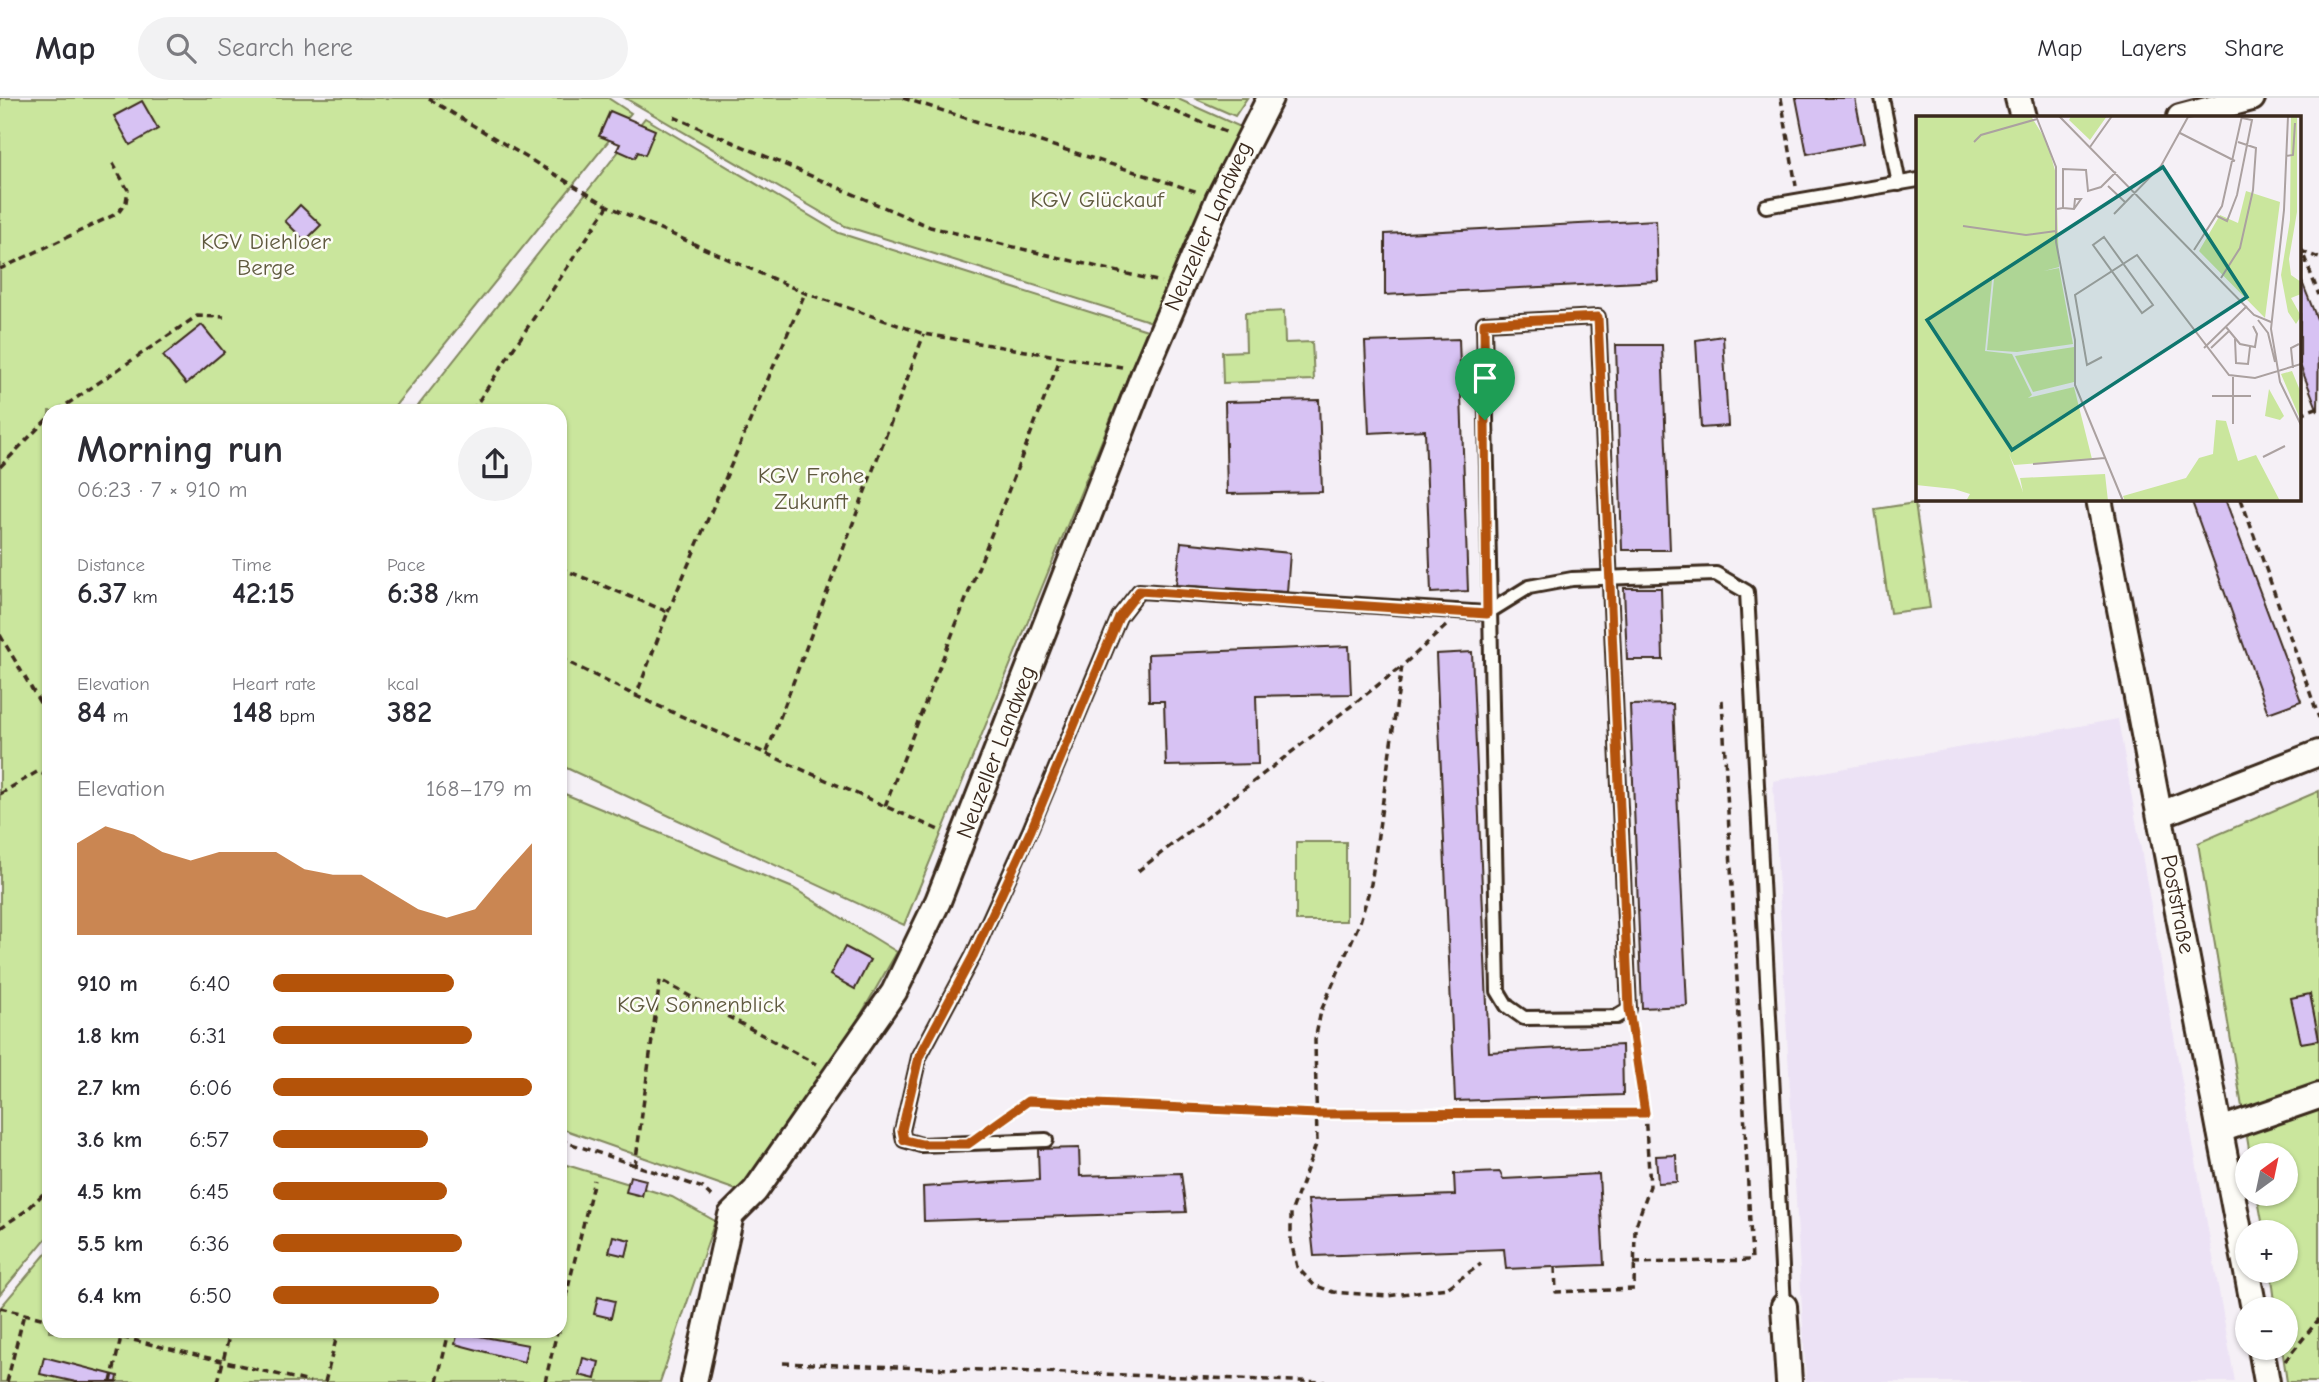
<!DOCTYPE html>
<html lang="en">
<head>
<meta charset="utf-8">
<style>
	:root { --surface:#fff; --page:#f2f2f3; --text:#2b2b33; --muted:#7c7c81; --line:#e1e1e2; --accent:#b45309 }
	body { margin:0; font-family:"Comic Neue",sans-serif; background:var(--page); color:var(--text); height:100vh; display:flex; flex-direction:column; font-size:26px; white-space:nowrap }
	* { box-sizing:border-box; margin:0 }
	p { font-size:23px; color:var(--muted) }
	.icon { flex:none; width:38px; height:38px; fill:none; stroke:currentColor; stroke-width:2; stroke-linecap:round; stroke-linejoin:round }
	.map { position:relative; flex:1; overflow:hidden }
	.sheet { position:absolute; left:42px; top:306px; width:525px; height:934px; display:flex; flex-direction:column; background:var(--surface); border-radius:21px; box-shadow:0 2px 5px #0004 }
	.sheet>* { flex:none }
	.needle { width:46px; rotate:33deg }
	.controls { position:absolute; left:2235px; top:1045px; display:grid; gap:14px }
	.controls a { display:grid; place-items:center; width:63px; height:63px; border-radius:50%; background:var(--surface); box-shadow:0 2px 5px #0004; font-size:35px }
	.pin { position:absolute; display:grid; place-items:center; width:60px; height:60px; color:#fff; margin:-72px -30px; border-radius:50% 50% 50% 0; rotate:-45deg; box-shadow:0 0 7px #0007 }
	.pin .icon { rotate:45deg }
	.round { display:grid; place-items:center; flex:none; width:74px; height:74px; border-radius:37px; background:var(--page) }
	.overview { display:flex; align-items:center; justify-content:space-between; height:119px; padding:0 35px }
	h1 { font-size:38px; font-weight:700; line-height:52px }
	.stats { display:grid; grid-template-columns:repeat(3,1fr); gap:10px; height:119px; padding:7px 35px }
	.stats div { display:grid; align-content:center }
	.stats b { font-size:30px; font-weight:700 }
	.stats small { font-size:19px; font-weight:400 }
	.stats p { font-size:19px }
	.chart { height:196px; padding:14px 35px }
	.chart p { display:flex; justify-content:space-between }
	.chart svg { width:100%; height:126px; margin-top:7px; fill:var(--accent); opacity:.7 }
	ul { padding:0 35px; list-style:none; font-size:23px }
	li { display:grid; grid-template-columns:112px 84px 1fr; align-items:center; height:52px }
	li i { height:18px; border-radius:9px; background:var(--accent) }
	header { display:flex; align-items:center; gap:42px; box-sizing:border-box; height:98px; padding:0 35px; background:var(--surface); border-bottom:2px solid var(--line) }
	header strong { font-size:33px }
	nav { display:flex; gap:38px; margin-inline-start:auto; font-size:24px }
	.search { width:490px; height:63px; background:var(--page); display:flex; align-items:center; gap:18px; box-sizing:border-box; padding:0 24px; border-radius:38px; color:var(--muted); font-size:26px }
	.map>svg:first-child { display:block }
</style>
</head>
<body>
<header>
<strong>Map</strong>
<div class="search"><svg class="icon" aria-label="search" viewBox="0 0 24 24"><circle cx="10" cy="10" r="6"/><path d="M15 15l6 6"/></svg>Search here</div>
<nav><a>Map</a><a>Layers</a><a>Share</a></nav>
</header>
<div class="map">
<svg width="2319" height="1284" viewBox="0 0 2319 1284">
	<rect width="100%" height="100%" fill="#f5f0f6"/>
	<filter id="ink" filterUnits="userSpaceOnUse"><feTurbulence type="fractalNoise" baseFrequency=".0143" numOctaves="2"/><feDisplacementMap in="SourceGraphic" scale="14" xChannelSelector="R" yChannelSelector="G"/><feConvolveMatrix kernelMatrix="1 2 1 2 8 2 1 2 1" color-interpolation-filters="sRGB"/></filter>
	<g filter="url(#ink)">
		<polygon fill="#ece2f5" points="2118,621 2235,1284 1806,1284 1773,683"/>
		<g fill="#cae69d" stroke="#82885e" stroke-width="2">
			<polygon points="0,0 608,0 631,15 391,313 49,313 49,1137 0,1196"/>
			<polygon points="625,0 1176,0 1243,30 1152,224 845,128"/>
			<polygon points="1194,0 1247,0 1235,18"/>
			<polygon points="645,20 839,135 1147,232 904,827 560,667 560,313 414,313"/>
			<polygon points="1284,213 1285,245 1312,244 1314,282 1223,285 1222,254 1246,253 1245,215"/>
			<polygon points="1915,405 1930,510 1890,515 1875,411"/>
			<polygon points="2319,693 2319,1284 2287,1284 2282,1250 2286,1250 2286,1211 2276,1211 2271,1173 2286,1172 2286,1134 2264,1134 2257,1096 2286,1096 2286,1057 2250,1057 2198,745"/>
			<polygon points="560,694 793,790 897,854 826,977 739,1093 560,1030"/>
			<rect x="1296" y="744" width="50" height="79"/>
			<polygon points="560,1065 672,1099 715,1123 660,1284 0,1284 0,1210 49,1152 49,1234 560,1234"/>
		</g>
		<g fill="#d7c2f3" stroke="#3b2a1e" stroke-width="2">
			<polygon points="1796,0 1855,0 1864,45 1807,56"/>
			<polygon points="142,3 158,31 130,47 114,18"/>
			<polygon points="610,13 655,32 645,57 638,54 635,60 617,52 620,46 599,38"/>
			<polygon points="300,107 321,127 305,143 285,123"/>
			<polygon points="1656,122 1658,183 1385,197 1385,136"/>
			<polygon points="2300,179 2319,226 2318,313 2300,267"/>
			<polygon points="202,227 224,254 186,286 163,258"/>
			<polygon points="1723,238 1728,328 1701,330 1696,242"/>
			<polygon points="1459,241 1468,493 1431,495 1425,332 1369,335 1365,244"/>
			<polygon points="1616,247 1662,247 1670,452 1622,452"/>
			<polygon points="1319,302 1322,394 1227,396 1225,304"/>
			<polygon points="2191,401 2225,401 2301,603 2268,615"/>
			<polygon points="1181,444 1290,455 1287,494 1176,487"/>
			<polygon points="1624,490 1661,490 1663,562 1627,562"/>
			<polygon points="1349,548 1351,596 1256,598 1258,666 1166,668 1164,603 1149,603 1148,556"/>
			<polygon points="1472,554 1489,954 1622,947 1623,997 1455,1003 1436,556"/>
			<polygon points="1673,606 1687,908 1642,910 1630,607"/>
			<polygon points="845,849 870,862 855,891 830,877"/>
			<polygon points="2310,896 2319,942 2301,945 2291,900"/>
			<polygon points="1079,1050 1080,1078 1181,1075 1186,1114 924,1123 923,1089 1039,1082 1038,1051"/>
			<polygon points="1676,1057 1677,1084 1658,1085 1656,1058"/>
			<polygon points="1500,1074 1503,1081 1599,1076 1604,1167 1506,1171 1504,1151 1314,1158 1308,1102 1455,1097 1454,1076"/>
			<polygon points="630,1078 646,1082 642,1098 626,1094"/>
			<polygon points="613,1138 630,1142 626,1158 609,1154"/>
			<polygon points="598,1199 615,1203 611,1220 594,1216"/>
			<polygon points="458,1234 528,1247 524,1264 455,1246"/>
			<polygon points="44,1259 118,1278 117,1284 76,1284 40,1276"/>
			<polygon points="583,1260 599,1264 595,1281 579,1277"/>
		</g>
		<g fill="none" stroke-linecap="round" stroke-linejoin="round">
			<g stroke="#3b2a1e" stroke-width="18">
				<g id="lane">
					<polyline points="1882,0 1899,86"/>
					<polyline points="1766,108 1918,82"/>
					<polygon points="1598,219 1629,911 1616,919 1524,920 1507,908 1498,893 1484,225"/>
					<polyline points="1046,1042 921,1047 904,1042 902,1033 919,959 973,858 1030,732 1119,519 1139,493 1487,515 1529,489 1572,481 1716,476 1747,494 1784,1208"/>
				</g>
			</g>
			<g stroke="#3b2a1e" stroke-width="30">
				<g id="street">
					<polyline points="2018,0 2023,19"/>
					<polyline points="2180,19 2252,0"/>
					<polyline points="2099,401 2254,1211"/>
					<polyline points="2161,716 2319,655"/>
					<polyline points="2220,1032 2319,998"/>
					<polyline points="1784,1208 1789,1284"/>
					<polyline points="2261,1250 2267,1284"/>
					<polyline points="694,1284 731,1117 755,1093 894,894 938,803 1145,273 1219,100 1270,0"/>
				</g>
			</g>
			<g stroke="#3b2a1e" stroke-width="3.5" stroke-dasharray="7 5" stroke-linecap="butt">
				<polyline points="903,0 1198,94"/>
				<polyline points="1141,0 1228,35"/>
				<polyline points="1781,0 1796,88"/>
				<polyline points="429,1 608,108 805,195 924,236 1122,269"/>
				<polyline points="674,19 930,129 1161,184"/>
				<polyline points="2300,148 2319,197"/>
				<polyline points="2301,153 2319,160"/>
				<polyline points="0,171 118,115 126,104 128,92 112,64"/>
				<polyline points="57,313 197,218 224,219"/>
				<polyline points="472,313 608,108"/>
				<polyline points="2300,316 2319,309"/>
				<polyline points="0,369 49,319"/>
				<polyline points="2241,401 2319,620"/>
				<polyline points="560,470 668,514 636,598"/>
				<polyline points="668,514 805,195"/>
				<polyline points="1446,528 1402,568 1371,786 1360,824 1321,913 1315,942 1317,1044 1291,1115 1291,1144 1297,1169 1314,1187 1333,1194 1387,1198 1447,1190 1481,1166"/>
				<polyline points="0,537 49,620"/>
				<polyline points="560,560 636,598 941,733"/>
				<polyline points="767,654 924,236"/>
				<polyline points="0,696 37,674 49,678"/>
				<polyline points="885,708 1060,261"/>
				<polyline points="1138,773 1400,570"/>
				<polyline points="560,788 561,782"/>
				<polyline points="994,1028 1028,1003 1317,1016 1645,1015"/>
				<polyline points="560,1042 703,1090 714,1101"/>
				<polyline points="635,1068 660,882 816,966"/>
				<polyline points="0,1130 27,1112 49,1090"/>
				<polyline points="1634,1165 1752,1162 1722,601"/>
				<polyline points="1555,1169 1556,1194 1634,1191 1635,1130 1650,1088 1645,1015 1632,927"/>
				<polyline points="0,1210 49,1222"/>
				<polyline points="560,1223 594,1082"/>
				<polyline points="99,1234 310,1284"/>
				<polyline points="2285,1263 2319,1221"/>
				<polyline points="783,1265 1325,1284"/>
				<polyline points="7,1284 24,1216"/>
				<polyline points="111,1284 122,1234"/>
				<polyline points="218,1284 230,1234"/>
				<polyline points="325,1284 338,1234"/>
				<polyline points="437,1284 449,1234"/>
				<polyline points="545,1284 557,1234"/>
			</g>
			<use href="#lane" stroke="#fdfcf7" stroke-width="12"/>
			<use href="#street" stroke="#fdfcf7" stroke-width="24"/>
		</g>
	</g>
	<g fill="none" stroke-linecap="round" stroke-linejoin="round" filter="url(#ink)">
		<g stroke="#fff" stroke-width="14">
			<polygon id="route" points="1598,219 1629,911 1645,1015 1317,1016 1028,1003 968,1046 921,1046 904,1042 902,1032 919,959 973,858 1031,732 1119,519 1139,493 1487,516 1484,225"/>
		</g>
		<use href="#route" stroke="#b45309" stroke-width="9"/>
	</g>
	<g text-anchor="middle" dominant-baseline="central" stroke-width="5" stroke-linejoin="round" paint-order="stroke">
		<g font-size="23" fill="#5f593e" stroke="#fdfcf7">
			<text x="1097" y="101">KGV Glückauf</text>
			<text x="266" y="143">KGV Diehloer<tspan x="266" dy="26">Berge</tspan></text>
			<text x="811" y="377">KGV Frohe<tspan x="811" dy="26">Zukunft</tspan></text>
			<text x="701" y="906">KGV Sonnenblick</text>
		</g>
		<g font-size="23" fill="#3b2a1e" stroke="#fdfcf7">
			<text transform="translate(1208 128) rotate(-66)">Neuzeller Landweg</text>
			<text transform="translate(996 654) rotate(-69)">Neuzeller Landweg</text>
			<text transform="translate(2178 806) rotate(79)">Poststraße</text>
		</g>
	</g>
	<g transform="translate(1916 18)">
		<rect width="385" height="385" fill="#f5f0f6"/>
		<path d="M0 0H115L131 26 140 58 143 151 128 155 143 152 157 228 101 236 71 234 78 163H73L76 164 69 235 96 238 116 279 112 282 158 271 176 343 98 349 93 338 107 376 104 362 189 358 192 385H50L54 378 38 373 0 369ZM155 0H191L174 24 153 4ZM375 0H381V96L373 143 375 159 385 166V178L375 182 385 200 380 208 372 196 365 159 374 104ZM330 75 364 86 349 202 283 135 304 99 322 107ZM158 231V266L117 276 99 240ZM376 255 385 277V305L365 258ZM353 273 368 300 364 304 349 300ZM300 304 310 305 322 345 340 339 364 385H209L207 380 270 362 283 342 297 338Z" fill="#cae69d"/>
		<path fill="none" stroke="#aba1a0" stroke-width="2" d="M120 0 140 51V126L159 224V269L207 385M143 0 338 199 355 206M372 0 368 94 355 213 364 266 385 309M264 17 319 45M58 26 65 19 121 3M174 31 196 0M370 40 377 39 379 7M192 70 210 87M147 92 158 93 165 83H159L158 93M141 93 147 92V53L170 54 172 75 185 71 200 56M198 98 245 50 272 1 278 0M301 100 311 105 321 79 336 4 326 2M47 110 110 119 140 115M188 121 237 189 226 197 177 129ZM278 134 306 90 326 0M305 162 324 132 337 74 340 32 322 26M342 204 352 217 359 246M310 211 324 228 339 231 341 218 337 210M319 223 320 247 332 248 334 231M288 232 331 190M295 232 313 215M186 241 171 249 159 179 221 139 313 259 339 262 385 248M377 252 375 232 383 228M296 280H335M317 308V261M347 341 369 330M117 348 189 342"/>
		<path fill="#0f766e" fill-opacity="0.15" stroke="#0f766e" stroke-width="3.5" d="M247 51 331 181 96 334 11 204Z"/>
		<rect width="385" height="385" fill="none" stroke="#3b2a1e" stroke-width="3.5"/>
	</g>
</svg>
<div class="controls">
<a><svg class="needle" viewBox="-14 -14 28 28"><path d="M0-13l5 13h-10z" fill="#e53935"/><path d="M0 13l5-13h-10z" fill="#7c7c81"/></svg></a>
<a>+</a>
<a>−</a>
</div>
<div class="pin" style="left:1485px;top:322px;background:#1e9e55"><svg class="icon" aria-label="arrive" viewBox="0 0 24 24"><path d="M6 21V4h12l-3 4 3 4H6"/></svg></div>
<section class="sheet">
<div class="overview"><div><h1>Morning run</h1><p>06:23 · 7 × 910 m</p></div><a class="round"><svg class="icon" aria-label="share" viewBox="0 0 24 24"><path d="M12 15V3M7 8l5-5 5 5M5 13v7h14v-7"/></svg></a></div>
<div class="stats">
<div><p>Distance</p><b>6.37<small> km</small></b></div>
<div><p>Time</p><b>42:15</b></div>
<div><p>Pace</p><b>6:38<small> /km</small></b></div>
</div>
<div class="stats">
<div><p>Elevation</p><b>84<small> m</small></b></div>
<div><p>Heart rate</p><b>148<small> bpm</small></b></div>
<div><p>kcal</p><b>382</b></div>
</div>
<div class="chart"><p><span>Elevation</span>168–179 m</p>
<svg viewBox="0 0 160 44" preserveAspectRatio="none"><path d="M0 44V12L10 6L20 9L30 15L40 18L50 15L60 15L70 15L80 21L90 23L100 23L110 29L120 35L130 38L140 35L150 23L160 12V44z"/></svg>
</div>
<ul>
<li><b>910 m</b>6:40<i style="width:70%"></i></li>
<li><b>1.8 km</b>6:31<i style="width:77%"></i></li>
<li><b>2.7 km</b>6:06<i style="width:100%"></i></li>
<li><b>3.6 km</b>6:57<i style="width:60%"></i></li>
<li><b>4.5 km</b>6:45<i style="width:67%"></i></li>
<li><b>5.5 km</b>6:36<i style="width:73%"></i></li>
<li><b>6.4 km</b>6:50<i style="width:64%"></i></li>
</ul>
</section>
</div>
</body>
</html>
